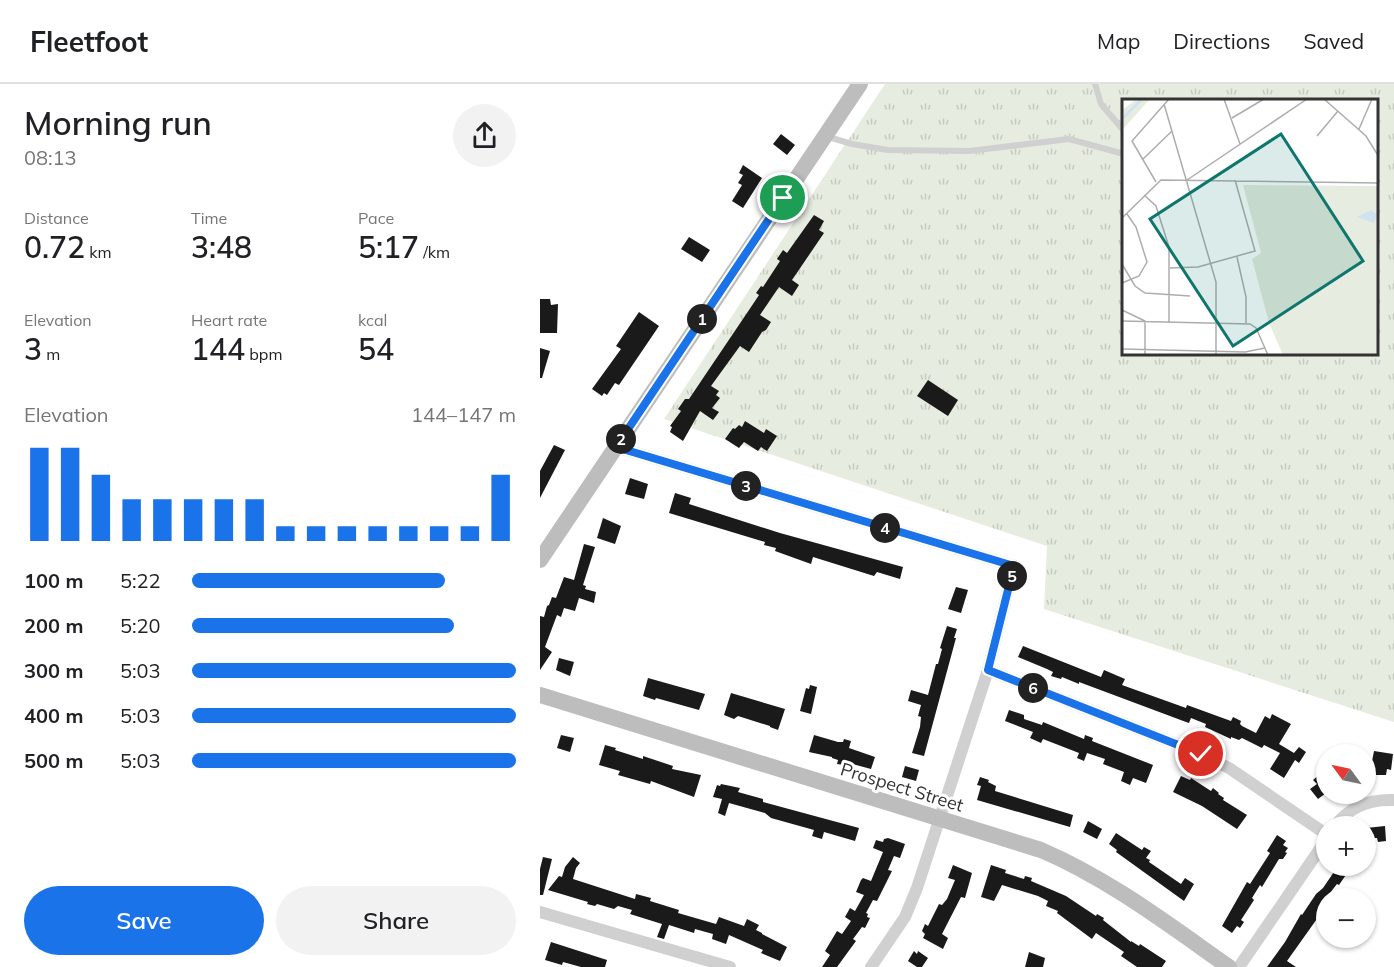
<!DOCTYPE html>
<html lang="en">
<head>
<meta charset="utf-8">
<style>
	:root { --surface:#fff; --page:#f2f2f2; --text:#202124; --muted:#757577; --line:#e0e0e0; --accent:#1a73e8 }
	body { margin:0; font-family:Mulish,sans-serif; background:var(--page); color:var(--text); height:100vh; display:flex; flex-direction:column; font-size:22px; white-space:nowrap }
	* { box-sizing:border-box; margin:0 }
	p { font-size:20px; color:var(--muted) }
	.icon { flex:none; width:33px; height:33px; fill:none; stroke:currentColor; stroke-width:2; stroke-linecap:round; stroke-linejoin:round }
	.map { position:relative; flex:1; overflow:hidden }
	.drawer { display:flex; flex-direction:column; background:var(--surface); width:540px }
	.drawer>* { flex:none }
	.needle { width:39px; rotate:303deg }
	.controls { position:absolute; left:776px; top:660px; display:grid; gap:12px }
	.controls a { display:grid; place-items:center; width:60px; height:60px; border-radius:50%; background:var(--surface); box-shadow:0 2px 4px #0004; font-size:30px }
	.pin { position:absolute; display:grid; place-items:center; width:51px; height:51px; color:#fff; margin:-26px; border:3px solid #fff; border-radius:50%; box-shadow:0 2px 6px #0007 }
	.km { position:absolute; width:30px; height:30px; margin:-15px; border-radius:50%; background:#222; color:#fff; font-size:16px; line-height:30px; text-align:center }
	.round { display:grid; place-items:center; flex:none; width:63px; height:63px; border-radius:32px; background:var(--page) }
	.head { display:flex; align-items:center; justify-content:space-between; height:102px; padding:0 24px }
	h1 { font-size:33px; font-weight:600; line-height:45px }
	.stats { display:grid; grid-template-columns:repeat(3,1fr); gap:9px; height:102px; padding:6px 24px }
	.stats div { display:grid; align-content:center }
	.stats b { font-size:30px; font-weight:600 }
	.stats small { font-size:16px; font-weight:400 }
	.stats p { font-size:16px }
	.chart { height:168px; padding:12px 24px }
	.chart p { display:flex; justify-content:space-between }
	.chart svg { width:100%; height:108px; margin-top:6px; stroke:var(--accent); stroke-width:6 }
	.action { display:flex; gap:12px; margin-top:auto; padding:12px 24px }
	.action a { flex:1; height:69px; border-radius:36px; background:var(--accent); color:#fff; font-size:24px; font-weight:600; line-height:69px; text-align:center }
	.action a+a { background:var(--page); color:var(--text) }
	ul { padding:0 24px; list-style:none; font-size:20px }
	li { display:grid; grid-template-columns:96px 72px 1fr; align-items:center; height:45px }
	li i { height:15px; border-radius:8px; background:var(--accent) }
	header { display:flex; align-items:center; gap:36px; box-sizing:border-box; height:84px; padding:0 30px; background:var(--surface); border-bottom:2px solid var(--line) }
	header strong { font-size:28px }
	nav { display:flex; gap:33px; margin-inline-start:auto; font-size:21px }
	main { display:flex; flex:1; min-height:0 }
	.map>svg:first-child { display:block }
</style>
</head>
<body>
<header>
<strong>Fleetfoot</strong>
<nav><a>Map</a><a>Directions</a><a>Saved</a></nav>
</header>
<main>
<section class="drawer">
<div class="head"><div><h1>Morning run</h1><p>08:13</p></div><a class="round"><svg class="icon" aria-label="share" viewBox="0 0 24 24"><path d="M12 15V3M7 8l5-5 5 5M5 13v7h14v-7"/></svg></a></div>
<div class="stats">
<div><p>Distance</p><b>0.72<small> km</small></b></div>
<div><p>Time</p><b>3:48</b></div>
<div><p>Pace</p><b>5:17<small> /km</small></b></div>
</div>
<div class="stats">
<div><p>Elevation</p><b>3<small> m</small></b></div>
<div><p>Heart rate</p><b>144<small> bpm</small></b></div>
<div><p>kcal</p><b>54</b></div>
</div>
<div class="chart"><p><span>Elevation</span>144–147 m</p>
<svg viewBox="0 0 160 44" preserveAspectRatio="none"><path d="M5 44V6M15 44V6M25 44V17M35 44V27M45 44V27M55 44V27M65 44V27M75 44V27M85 44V38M95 44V38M105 44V38M115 44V38M125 44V38M135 44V38M145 44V38M155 44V17"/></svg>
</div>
<ul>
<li><b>100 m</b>5:22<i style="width:78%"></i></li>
<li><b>200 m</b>5:20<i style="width:81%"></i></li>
<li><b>300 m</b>5:03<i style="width:100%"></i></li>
<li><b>400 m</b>5:03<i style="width:100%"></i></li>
<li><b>500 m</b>5:03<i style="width:100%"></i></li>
</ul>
<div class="action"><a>Save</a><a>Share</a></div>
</section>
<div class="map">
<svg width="854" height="883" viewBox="0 0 854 883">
	<defs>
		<pattern id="grass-tufts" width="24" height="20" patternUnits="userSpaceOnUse" patternTransform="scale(1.5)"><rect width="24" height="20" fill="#e6ecdf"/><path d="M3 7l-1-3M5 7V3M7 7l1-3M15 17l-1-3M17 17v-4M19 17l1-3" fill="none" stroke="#c6cbc0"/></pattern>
	</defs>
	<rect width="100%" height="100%" fill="#fff"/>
	<path fill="url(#grass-tufts)" fill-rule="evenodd" d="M345 0H854V638L504 525 507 462 124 335ZM584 16H838V270H584Z"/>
	<g fill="#1a1a1a">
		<polygon points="241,50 255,61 247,71 233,60"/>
		<polygon points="203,81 222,94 203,124 192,117 202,101 198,99 203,91 199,89"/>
		<polygon points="274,131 284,137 279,146 284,149 252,196 259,201 252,212 239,203 220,231 231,238 226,246 222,248 209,268 200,262 171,302 179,307 176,311 180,314 172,324 179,328 173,336 160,327 143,357 130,348 132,343 130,342 141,327 138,325 145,315 149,315 209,226 219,211 216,209 221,202 223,203 240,177 237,175 243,166 247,169"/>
		<polygon points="149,153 170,166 162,178 141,165"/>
		<polygon points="0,215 10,215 11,221 18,220 17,249 0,249"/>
		<polygon points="99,228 119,242 79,301 75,299 67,311 64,309 62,312 52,305 81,265 76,262"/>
		<polygon points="0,264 10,267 2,294 0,294"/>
		<polygon points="388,296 418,316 408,332 377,312"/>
		<polygon points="205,337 224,349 226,345 237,352 227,367 221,363 218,367 204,358 199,364 185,355 193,344 195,345 199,341 202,343"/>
		<polygon points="14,361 25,366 0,414 0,387"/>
		<polygon points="90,394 108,400 104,415 85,410"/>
		<polygon points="135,409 151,414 149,420 240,449 363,483 360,495 337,488 334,492 273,473 271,480 235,467 236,464 224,461 225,458 129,429"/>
		<polygon points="63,434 81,442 75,460 57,454"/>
		<polygon points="44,460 55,463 43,501 46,502 45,505 56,508 54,519 39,514 35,527 24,524 21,533 17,531 5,563 12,568 0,586 0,532 4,533 7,522 9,521 12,513 16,514 24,493 34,496"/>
		<polygon points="416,503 428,506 421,529 408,525"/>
		<polygon points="407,542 417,545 414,554 416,554 384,672 372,669 380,643 381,633 378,632 381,621 368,617 371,606 388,611 396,580 398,580 402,565 400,564"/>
		<polygon points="483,562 561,593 564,586 585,595 582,601 646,624 647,621 691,637 693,633 701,637 700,640 702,642 716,649 725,632 730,635 732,630 751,640 739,660 754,669 759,663 766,668 759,679 755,676 744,694 730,685 740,669 724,661 722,664 702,654 699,656 691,653 691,655 665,643 666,640 651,634 649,639 646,638 539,598 539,600 522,593 521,595 511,592 513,588 507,585 478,573"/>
		<polygon points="19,574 34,578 30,592 16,586"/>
		<polygon points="108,594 165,610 159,626 116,614 115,616 103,612"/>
		<polygon points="270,601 277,603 271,630 260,627 266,604 269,605"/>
		<polygon points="191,609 245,625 238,646 230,643 230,642 198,632 194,635 184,631"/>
		<polygon points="469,626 484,631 484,635 502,641 503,638 544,655 545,651 553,654 552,657 613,681 606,699 593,694 590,701 581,697 584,688 563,680 565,675 547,669 544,677 537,674 539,669 503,655 501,659 490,654 493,648 465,637"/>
		<polygon points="21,651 34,654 30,668 17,664"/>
		<polygon points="274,651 298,658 303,658 304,655 311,657 309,664 335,673 331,685 305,678 304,681 297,680 298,676 292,674 292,673 269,668"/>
		<polygon points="65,661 76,664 75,666 103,675 103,672 133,682 132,685 161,691 154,713 111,697 110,700 78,691 80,687 59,681"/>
		<polygon points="834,667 853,670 851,686 847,685 846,691 833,691 834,689 830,688"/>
		<polygon points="365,682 379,686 376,697 362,693"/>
		<polygon points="780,690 786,697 786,709 778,715 770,705 777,700 773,696"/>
		<polygon points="641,692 650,696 651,694 671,707 673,704 679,709 678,710 684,714 683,716 707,731 697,745 662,722 633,708"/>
		<polygon points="440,693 449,696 448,698 456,702 455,707 533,731 530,743 437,716 441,702 437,701"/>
		<polygon points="181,700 200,704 198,708 223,715 223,718 319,744 315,757 284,748 282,755 272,752 274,746 231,734 225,729 189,719 185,732 178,729 182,715 173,713 177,701 180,702"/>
		<polygon points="548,737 562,745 557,755 543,748"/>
		<polygon points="845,742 846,757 838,758 837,754 827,754 826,744"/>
		<polygon points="576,749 602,766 604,763 611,767 606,774 610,776 609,778 641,800 645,794 654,800 644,817 576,768 577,766 569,760"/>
		<polygon points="737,751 746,757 743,761 748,764 745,768 747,769 743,775 739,775 722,803 720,801 712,814 714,816 701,836 704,838 700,844 697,842 692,849 682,842 707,798 710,800 730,769 727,767"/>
		<polygon points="348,754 365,760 360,774 354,772 348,786 352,787 337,817 333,816 326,829 328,830 327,833 330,834 325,844 322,843 313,855 316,857 297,883 282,883 290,871 285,867 297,847 302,850 311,837 305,833 310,824 315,827 324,811 316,808 321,796 323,794 331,797 343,768 333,764 336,756 343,758 344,755"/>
		<polygon points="3,773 12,775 3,811 0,811 0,785"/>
		<polygon points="33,773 40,779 36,784 33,795 95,815 96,810 111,814 110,817 139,826 138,829 176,840 179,833 204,842 207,835 219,841 216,846 222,849 222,850 247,863 240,877 221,869 223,866 189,851 186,860 172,855 173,850 155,845 154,849 129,841 124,855 117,853 122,840 90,830 92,826 78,822 74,825 57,820 55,822 47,820 48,818 8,806 19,792 22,793 25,783"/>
		<polygon points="413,781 432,789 425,814 421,813 402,850 408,854 403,865 383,854 385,850 382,847 385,840 388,842 399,820 402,821 407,815 415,796 408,794"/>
		<polygon points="451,781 466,786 465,789 484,795 485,792 492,794 491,797 526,812 556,832 557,830 564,834 563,836 591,858 591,857 599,862 600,860 626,877 622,883 597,883 581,872 584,868 556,849 552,855 517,829 518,827 506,822 508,817 498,812 462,801 454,817 441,813"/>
		<polygon points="798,782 812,782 799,801 797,800 786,814 786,820 779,832 747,877 756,883 727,883 745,858 761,830 762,831 776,810 783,804"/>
		<polygon points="11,858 67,876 65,883 41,883 23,878 22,881 5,876"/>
		<polygon points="374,867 377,870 378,867 388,874 382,883 377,883 368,877"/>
		<polygon points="489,868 505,874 503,883 485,883"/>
	</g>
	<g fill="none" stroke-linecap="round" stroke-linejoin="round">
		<g stroke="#d0d0d0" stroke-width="6">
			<polyline points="555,0 561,20 584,47"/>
			<polyline points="285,52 312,60 348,66 429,67 529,55 584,70"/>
		</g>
		<g stroke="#d0d0d0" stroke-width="12">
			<polyline points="76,363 474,482 448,586 377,804 365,833 331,883"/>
			<polyline points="448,586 661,670 689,684 786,750"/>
			<path d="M795 742C809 723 830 715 854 716"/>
			<polyline points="0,828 190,883"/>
			<polyline points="699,883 786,756"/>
		</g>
		<g stroke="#bdbdbd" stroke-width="16">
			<polyline points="0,476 320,0"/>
			<path d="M0 611 501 766C569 795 629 841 689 883"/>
		</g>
	</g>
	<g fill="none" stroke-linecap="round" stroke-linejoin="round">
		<g stroke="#fff" stroke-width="12">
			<polyline id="route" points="243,114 76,363 474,482 448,586 661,670"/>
		</g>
		<use href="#route" stroke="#1a73e8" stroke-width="8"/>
	</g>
	<g text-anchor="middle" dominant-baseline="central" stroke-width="6" stroke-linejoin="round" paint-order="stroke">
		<g font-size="18" fill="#333" stroke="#fff">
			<text transform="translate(362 703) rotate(17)">Prospect Street</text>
		</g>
	</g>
	<g transform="translate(582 15)">
		<rect width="256" height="256" fill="#fff"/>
		<path d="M121 86 256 87V256H161L147 224 130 160 139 154Z" fill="#e6ecdf"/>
		<path d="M15 0H28L0 31V11Z" fill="#e6ecdf"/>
		<path d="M249 111 256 116 252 124 235 118Z" fill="#cfe2ee"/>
		<path fill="none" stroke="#cfe2ee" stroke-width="3" d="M0 20 20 0"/>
		<path fill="none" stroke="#adadad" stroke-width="1.5" d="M102 0 118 45M202 0 244 37 257 58M42 5 94 183V256M110 19 142 0M237 30 250 0M195 37 216 12M20 61 50 32M65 81 185 0M34 83 10 42 47 0M22 96 34 107 47 148V223M0 119 39 81 257 84M115 158 124 198V224M0 165 13 187 23 194 68 197M48 169 76 168 133 152 113 81M0 184 17 177 25 163 14 128 5 115M0 211 23 222V256M0 222 128 225 134 229 146 256M0 250 123 253 143 249"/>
		<path fill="#0f766e" fill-opacity="0.15" stroke="#0f766e" stroke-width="3" d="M159 35 241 162 111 247 28 120Z"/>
		<rect width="256" height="256" fill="none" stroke="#333" stroke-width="3"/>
	</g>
</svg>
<div class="controls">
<a><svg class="needle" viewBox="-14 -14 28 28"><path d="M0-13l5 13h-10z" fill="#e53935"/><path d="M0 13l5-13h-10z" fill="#757577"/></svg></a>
<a>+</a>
<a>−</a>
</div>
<div class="pin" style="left:243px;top:114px;background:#1e9e55"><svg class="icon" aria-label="arrive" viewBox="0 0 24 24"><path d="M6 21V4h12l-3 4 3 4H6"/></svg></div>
<div class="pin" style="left:661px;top:670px;background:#d93025"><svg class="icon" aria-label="check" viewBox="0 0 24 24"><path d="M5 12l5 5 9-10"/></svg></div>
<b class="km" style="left:162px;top:235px">1</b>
<b class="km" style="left:81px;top:355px">2</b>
<b class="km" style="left:206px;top:402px">3</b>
<b class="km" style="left:345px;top:444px">4</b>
<b class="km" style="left:472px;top:492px">5</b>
<b class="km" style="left:493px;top:604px">6</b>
</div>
</main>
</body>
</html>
